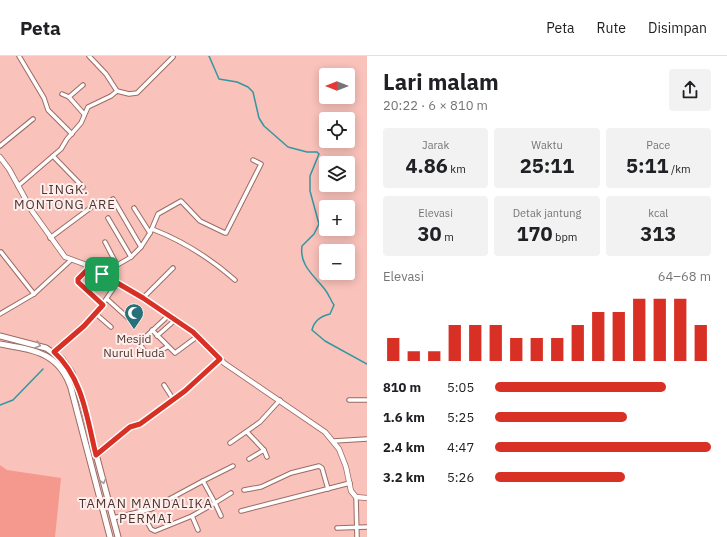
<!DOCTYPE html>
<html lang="id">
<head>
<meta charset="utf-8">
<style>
	:root { --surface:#fff; --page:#f2f2f2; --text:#202124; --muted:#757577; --line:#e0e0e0; --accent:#d93025 }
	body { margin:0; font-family:"IBM Plex Sans",sans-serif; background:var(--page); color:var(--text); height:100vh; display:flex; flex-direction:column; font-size:15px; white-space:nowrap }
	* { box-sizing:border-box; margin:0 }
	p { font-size:13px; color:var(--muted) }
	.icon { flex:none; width:22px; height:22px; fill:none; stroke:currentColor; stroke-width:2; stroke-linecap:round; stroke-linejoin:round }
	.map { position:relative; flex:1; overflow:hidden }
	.side { display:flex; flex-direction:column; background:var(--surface); width:360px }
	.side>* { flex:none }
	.needle { width:26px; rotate:270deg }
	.controls { position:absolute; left:319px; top:12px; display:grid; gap:8px }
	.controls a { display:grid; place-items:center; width:36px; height:36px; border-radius:4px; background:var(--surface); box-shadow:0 2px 10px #0003; font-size:20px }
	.pin { position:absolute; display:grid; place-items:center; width:34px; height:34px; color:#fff; margin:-17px; border-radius:8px; box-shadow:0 2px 6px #0006 }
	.round { display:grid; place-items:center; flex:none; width:42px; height:42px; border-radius:4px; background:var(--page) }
	.overview { display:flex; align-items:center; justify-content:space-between; height:68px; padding:0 16px }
	h1 { font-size:22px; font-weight:700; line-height:30px }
	.metrics { display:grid; grid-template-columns:repeat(3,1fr); gap:6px; height:68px; padding:4px 16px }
	.metrics div { display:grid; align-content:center; border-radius:4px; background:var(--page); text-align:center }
	.metrics b { font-size:20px; font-weight:700 }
	.metrics small { font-size:11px; font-weight:400 }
	.metrics p { font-size:11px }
	.chart { height:112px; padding:8px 16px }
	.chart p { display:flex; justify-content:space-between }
	.chart svg { width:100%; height:72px; margin-top:4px; stroke:var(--accent); stroke-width:6 }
	ul { padding:0 16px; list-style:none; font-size:13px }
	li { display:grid; grid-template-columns:64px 48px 1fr; align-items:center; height:30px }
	li i { height:10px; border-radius:5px; background:var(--accent) }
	header { display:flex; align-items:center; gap:24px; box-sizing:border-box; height:56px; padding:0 20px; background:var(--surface); border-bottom:1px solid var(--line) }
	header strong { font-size:19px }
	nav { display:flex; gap:22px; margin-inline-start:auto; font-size:14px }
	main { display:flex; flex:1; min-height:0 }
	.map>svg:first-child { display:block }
</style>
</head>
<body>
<header>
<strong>Peta</strong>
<nav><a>Peta</a><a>Rute</a><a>Disimpan</a></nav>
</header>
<main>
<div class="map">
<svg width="367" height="481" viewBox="0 0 367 481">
	<rect width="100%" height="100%" fill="#f9c2ba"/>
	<polygon fill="#f5998e" points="0,409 7,414 61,422 55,481 0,481"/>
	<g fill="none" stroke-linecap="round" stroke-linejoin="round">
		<g stroke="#3197a3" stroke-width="1.5">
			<path d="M209 0 219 23 237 26 248 31 253 36 259 62 264 70 288 91 307 96H317L319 98 310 120V135L319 168 314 178 302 190C299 210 315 220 326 235 329 239 331 245 334 249L330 258C321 260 314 265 312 274L325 285 367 308"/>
			<polyline points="0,349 13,344 43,313"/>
		</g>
		<g stroke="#9c6b64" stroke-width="5.5">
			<g id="minor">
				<polyline points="19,0 44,42 48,54 72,78"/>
				<polyline points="89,0 106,18 117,35"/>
				<polyline points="83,29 69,41 84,58"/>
				<polyline points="62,38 69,41"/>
				<polyline points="0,90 33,63"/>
				<polyline points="53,100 83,131"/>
				<polyline points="18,130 61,93 67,83 81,67 88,51 111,40 117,35 129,38 137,37 173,1"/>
				<polyline points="113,143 141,191"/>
				<polyline points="134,152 150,177"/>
				<polyline points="108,162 131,201"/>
				<path d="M152 173C183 185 210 202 235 224"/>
				<polyline points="50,182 97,147"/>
				<polyline points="105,186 117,209"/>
				<polyline points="1,196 34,238"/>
				<polyline points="90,211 78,225 103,249"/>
				<polyline points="102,218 131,201 141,191 150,177 158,158 181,145 200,165 225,177 226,177 261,108 253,104"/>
				<polyline points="143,242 173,212"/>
				<polyline points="107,243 128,262"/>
				<polyline points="0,258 34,238 71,204"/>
				<polyline points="96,258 111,271"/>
				<polyline points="152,274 175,297 198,280"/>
				<polyline points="157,280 175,264"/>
				<polyline points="167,291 153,299 146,297 139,287 169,259"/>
				<polyline points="54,296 96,258 117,227"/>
				<polyline points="164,329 173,343 194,328 220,303"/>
				<polyline points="349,344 367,344"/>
				<polyline points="247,376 264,394 267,401"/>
				<polyline points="334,385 367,383"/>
				<polyline points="230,387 260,366 280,344"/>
				<polyline points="96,399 127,373 140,368 173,343"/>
				<polyline points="249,403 264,394"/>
				<polyline points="244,434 261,431 291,417 319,410 322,412 328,433"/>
				<polyline points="356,441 357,481"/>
				<polyline points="241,455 350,427"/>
				<polyline points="142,456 151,473 155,475 192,460 215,447 203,425 233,410"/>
				<polyline points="192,460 198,474"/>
				<polyline points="221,460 215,447 231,437"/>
				<polyline points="113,462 151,453 203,425"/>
				<polyline points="337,472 367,471"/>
			</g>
		</g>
		<g stroke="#9c6b64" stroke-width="6">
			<polyline id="tertiary" points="0,101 9,113 32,155 65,201 84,208 102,218 169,259 198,280 224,307 325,376 339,393 346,411 351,435 356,441 367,442"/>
		</g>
		<g stroke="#9c6b64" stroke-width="7">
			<g id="secondary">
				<polyline points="0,280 46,292 62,303 72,317 83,349 118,481"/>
				<path d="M0 288C33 294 59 296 71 332L110 481"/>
			</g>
		</g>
		<use href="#minor" stroke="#fff" stroke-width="3.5"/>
		<use href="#tertiary" stroke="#fff" stroke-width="4.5"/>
		<use href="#secondary" stroke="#fff" stroke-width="5"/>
	</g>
	<defs><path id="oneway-chevron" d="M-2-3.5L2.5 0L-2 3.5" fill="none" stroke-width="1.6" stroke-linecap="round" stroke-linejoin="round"/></defs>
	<g stroke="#a69a99">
		<use href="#oneway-chevron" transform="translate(38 289) rotate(18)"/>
		<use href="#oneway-chevron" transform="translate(103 425) rotate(75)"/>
	</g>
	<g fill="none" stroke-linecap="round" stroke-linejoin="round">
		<g stroke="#fff" stroke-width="8">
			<path id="route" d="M90 211 143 242 193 276 220 303 185 335 140 368 130 371 96 399C87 363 83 322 54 296L84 270 103 249 78 226V223Z"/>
		</g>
		<use href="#route" stroke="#d93025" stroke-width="5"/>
	</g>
	<defs>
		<g id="mosque-pin" transform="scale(1)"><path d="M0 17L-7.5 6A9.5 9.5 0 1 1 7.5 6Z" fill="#28707a" stroke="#ffeeeb"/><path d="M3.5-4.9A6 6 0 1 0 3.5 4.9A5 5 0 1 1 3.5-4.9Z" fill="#fff"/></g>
	</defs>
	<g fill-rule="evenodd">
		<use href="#mosque-pin" x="134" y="257"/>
	</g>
	<g text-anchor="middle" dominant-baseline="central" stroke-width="4" stroke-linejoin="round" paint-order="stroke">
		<g font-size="12" fill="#4c3633" stroke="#ffeeeb">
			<text x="134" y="282">Mesjid<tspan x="134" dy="14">Nurul Huda</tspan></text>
		</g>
		<g font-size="13" letter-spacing="1" fill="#4c3633" stroke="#ffeeeb">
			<text x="65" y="133">LINGK.<tspan x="65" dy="15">MONTONG ARE</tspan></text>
			<text x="146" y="447">TAMAN MANDALIKA<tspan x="146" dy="15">PERMAI</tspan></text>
		</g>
	</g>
</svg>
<div class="controls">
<a><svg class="needle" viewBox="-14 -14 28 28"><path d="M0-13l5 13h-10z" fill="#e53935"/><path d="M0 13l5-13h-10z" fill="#757577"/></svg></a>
<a><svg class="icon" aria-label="locate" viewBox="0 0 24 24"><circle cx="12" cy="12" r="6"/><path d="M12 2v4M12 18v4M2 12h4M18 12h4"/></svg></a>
<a><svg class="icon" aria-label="layers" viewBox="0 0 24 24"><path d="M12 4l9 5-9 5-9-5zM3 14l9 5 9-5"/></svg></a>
<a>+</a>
<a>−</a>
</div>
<div class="pin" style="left:102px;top:218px;background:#1e9e55"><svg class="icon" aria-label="arrive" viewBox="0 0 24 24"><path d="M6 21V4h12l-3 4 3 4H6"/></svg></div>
</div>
<section class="side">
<div class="overview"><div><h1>Lari malam</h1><p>20:22 · 6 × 810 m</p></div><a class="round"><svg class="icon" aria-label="share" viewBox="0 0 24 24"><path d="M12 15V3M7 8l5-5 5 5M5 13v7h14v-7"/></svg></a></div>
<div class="metrics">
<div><p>Jarak</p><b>4.86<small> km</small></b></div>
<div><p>Waktu</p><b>25:11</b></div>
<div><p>Pace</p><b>5:11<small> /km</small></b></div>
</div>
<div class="metrics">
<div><p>Elevasi</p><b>30<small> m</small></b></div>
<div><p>Detak jantung</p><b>170<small> bpm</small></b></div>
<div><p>kcal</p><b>313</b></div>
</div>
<div class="chart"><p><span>Elevasi</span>64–68 m</p>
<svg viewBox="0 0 160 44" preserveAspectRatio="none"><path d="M5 44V30M15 44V38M25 44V38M35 44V22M45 44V22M55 44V22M65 44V30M75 44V30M85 44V30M95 44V22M105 44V14M115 44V14M125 44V6M135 44V6M145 44V6M155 44V22"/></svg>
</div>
<ul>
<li><b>810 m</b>5:05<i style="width:79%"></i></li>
<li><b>1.6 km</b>5:25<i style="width:61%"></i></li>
<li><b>2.4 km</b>4:47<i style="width:100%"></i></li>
<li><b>3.2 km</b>5:26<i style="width:60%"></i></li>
</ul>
</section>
</main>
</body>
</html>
